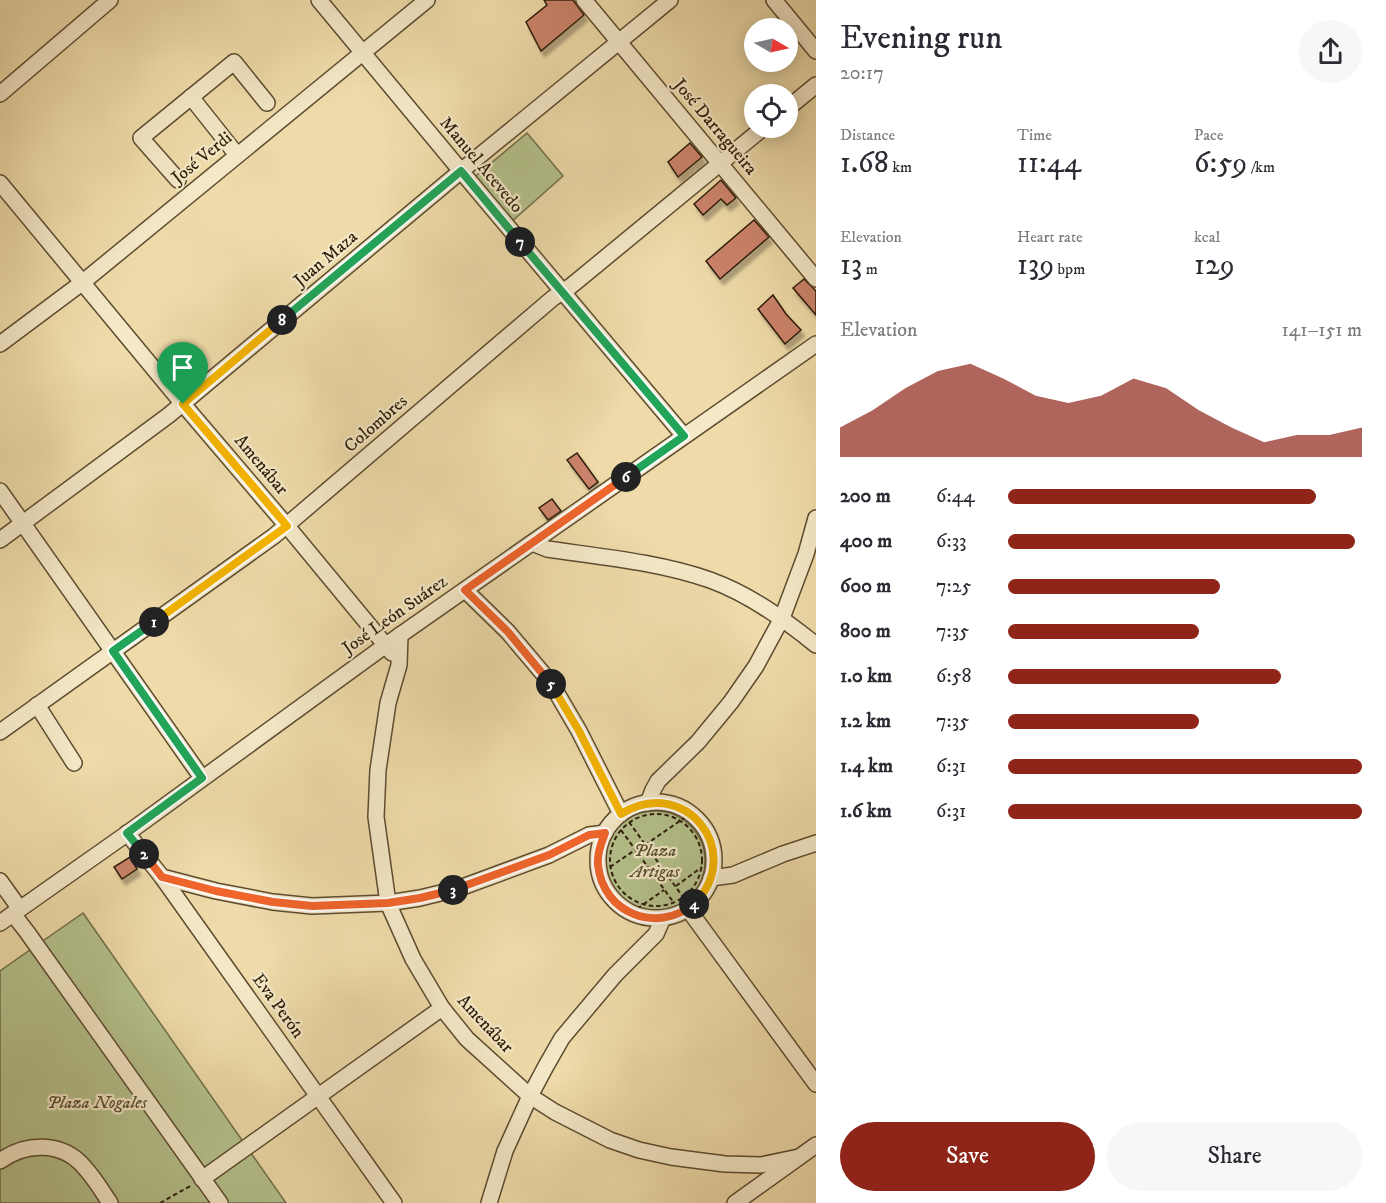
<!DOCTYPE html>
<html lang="en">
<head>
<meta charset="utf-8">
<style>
	:root { --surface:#fff; --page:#f7f7f7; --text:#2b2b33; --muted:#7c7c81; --accent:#8f2418 }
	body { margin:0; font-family:"IM FELL DW Pica",serif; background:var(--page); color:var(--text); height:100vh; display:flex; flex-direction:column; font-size:22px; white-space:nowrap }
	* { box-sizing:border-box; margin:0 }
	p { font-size:20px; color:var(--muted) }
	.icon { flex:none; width:33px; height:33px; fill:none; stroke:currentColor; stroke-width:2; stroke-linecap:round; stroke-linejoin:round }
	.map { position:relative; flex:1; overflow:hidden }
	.panel { display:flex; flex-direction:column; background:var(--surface); width:570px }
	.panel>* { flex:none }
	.needle { width:39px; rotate:99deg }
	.controls { position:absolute; left:744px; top:18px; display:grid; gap:12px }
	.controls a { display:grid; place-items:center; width:54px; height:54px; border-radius:50%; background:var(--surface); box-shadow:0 3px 15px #0003; font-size:30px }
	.pin { position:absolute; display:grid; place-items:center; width:51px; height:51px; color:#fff; margin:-62px -26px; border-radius:50% 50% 50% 0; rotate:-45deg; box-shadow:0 0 6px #0007 }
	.pin .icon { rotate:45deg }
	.km { position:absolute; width:30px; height:30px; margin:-15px; border-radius:50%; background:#222; color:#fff; font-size:16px; line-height:30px; text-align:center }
	.round { display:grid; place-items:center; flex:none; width:63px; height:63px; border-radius:32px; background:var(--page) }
	.summary { display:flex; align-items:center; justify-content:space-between; height:102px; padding:0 24px }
	h1 { font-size:33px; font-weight:600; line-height:45px }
	.stats { display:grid; grid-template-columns:repeat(3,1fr); gap:9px; height:102px; padding:6px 24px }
	.stats div { display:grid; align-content:center }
	.stats b { font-size:30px; font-weight:600 }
	.stats small { font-size:16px; font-weight:400 }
	.stats p { font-size:16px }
	.chart { height:168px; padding:12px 24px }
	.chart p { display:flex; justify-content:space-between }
	.chart svg { width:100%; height:108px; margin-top:6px; fill:var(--accent); opacity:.7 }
	.button { display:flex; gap:12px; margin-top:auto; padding:12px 24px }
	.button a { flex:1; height:69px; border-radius:36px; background:var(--accent); color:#fff; font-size:24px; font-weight:600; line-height:69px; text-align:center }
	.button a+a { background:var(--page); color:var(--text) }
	ul { padding:0 24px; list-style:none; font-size:20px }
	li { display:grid; grid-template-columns:96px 72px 1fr; align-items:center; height:45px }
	li i { height:15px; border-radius:8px; background:var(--accent) }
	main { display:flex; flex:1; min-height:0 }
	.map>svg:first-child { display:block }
</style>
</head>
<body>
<main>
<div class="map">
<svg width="816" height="1203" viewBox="0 0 816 1203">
	<defs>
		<filter id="shadow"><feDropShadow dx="3.5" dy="6" stdDeviation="1.5" flood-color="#0004"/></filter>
	</defs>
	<rect width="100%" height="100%" fill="#eedba9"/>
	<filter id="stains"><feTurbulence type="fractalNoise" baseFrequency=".00333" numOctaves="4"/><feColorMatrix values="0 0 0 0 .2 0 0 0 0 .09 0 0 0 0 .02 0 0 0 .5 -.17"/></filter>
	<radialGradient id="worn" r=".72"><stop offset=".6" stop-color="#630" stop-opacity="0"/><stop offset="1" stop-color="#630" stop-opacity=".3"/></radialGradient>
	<g fill="#b4c18c" stroke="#706e4a" stroke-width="1.5">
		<polygon points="527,133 563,176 509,224 471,180"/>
		<circle cx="655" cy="861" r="50"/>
		<polygon points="83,913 286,1203 0,1203 0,971"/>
	</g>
	<g fill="#cc846c" stroke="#2d1c09" stroke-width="1.5" filter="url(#shadow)">
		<polygon points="544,0 573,0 584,15 541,51 526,22 547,5"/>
		<polygon points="690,143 702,157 678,177 668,162"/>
		<polygon points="721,180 736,198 727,205 721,199 703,215 694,204"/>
		<polygon points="754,220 769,237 720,279 706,261"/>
		<polygon points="804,279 816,291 816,315 793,288"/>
		<polygon points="773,295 786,314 801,330 785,344 758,309"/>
		<polygon points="577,453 598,482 589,489 567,460"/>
		<polygon points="552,499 561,511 548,520 539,508"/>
		<polygon points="130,857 137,869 122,879 114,867"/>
	</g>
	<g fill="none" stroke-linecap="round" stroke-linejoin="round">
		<g stroke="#5d4c31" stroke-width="18">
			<g id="minor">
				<polyline points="319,0 461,171 684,436"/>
				<polyline points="584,0 816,279"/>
				<polyline points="774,0 816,51"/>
				<polyline points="0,94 110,0"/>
				<polyline points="191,97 237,155"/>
				<polyline points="788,108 816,85"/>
				<polyline points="178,180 141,138 234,62 267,103"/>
				<polyline points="0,183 183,404 287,526 392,653"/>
				<polyline points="0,344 83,282 427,0"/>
				<polyline points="0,491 202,778"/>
				<polyline points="0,540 169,415 461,171 670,0"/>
				<path d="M532 543 547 549C602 557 658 562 710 580 749 594 784 619 816 645"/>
				<polyline points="465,590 508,632 551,683 579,731 621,814"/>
				<polyline points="400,635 399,665 388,703 378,770 376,817 388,903 413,959 442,1008 467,1039 530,1096 555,1112 610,1140 639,1150 671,1157 725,1164 761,1165 799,1157"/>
				<polyline points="37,705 74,763"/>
				<polyline points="0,732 274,536 553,298 571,286 763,128"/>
				<circle cx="656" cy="860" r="58"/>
				<polyline points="648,803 653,790 658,781 698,742 731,702 756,666 782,618 806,554 816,518"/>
				<polyline points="127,833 162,877 394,1203"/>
				<polyline points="162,877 216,891 273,902 312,906 388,903 420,898 457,889 549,855 589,835 605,833"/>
				<polyline points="711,878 733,875 783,854 816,843"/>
				<polyline points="0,881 20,909"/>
				<polyline points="688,909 816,1084"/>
				<polyline points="13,914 27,932 220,1203"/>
				<polyline points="0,923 125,835 386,645 816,344"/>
				<path d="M0 1161C26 1142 63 1141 85 1168 95 1179 102 1191 110 1203"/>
				<polyline points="202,1179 442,1008"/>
				<polyline points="489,1203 505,1151 530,1096 546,1066 562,1038 615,975 656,934 663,918"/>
				<polyline points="735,1203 816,1145"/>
			</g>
		</g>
		<g stroke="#2d1c09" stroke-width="2" stroke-dasharray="4.5 3" stroke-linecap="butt">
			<circle cx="656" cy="860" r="46"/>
			<polyline points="629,822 683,897"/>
			<polyline points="621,830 674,903"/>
			<polyline points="645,845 690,814"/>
			<polyline points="610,867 635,850"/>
			<polyline points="676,886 702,867"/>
			<polyline points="631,913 664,890"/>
			<polyline points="160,1203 192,1185"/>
		</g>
		<use href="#minor" stroke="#f4e8c7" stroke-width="15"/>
	</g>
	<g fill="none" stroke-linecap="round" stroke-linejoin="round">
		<g stroke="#fff" stroke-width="12">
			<polyline id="split-1" points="154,622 287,526 183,404"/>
		</g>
		<g stroke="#fff" stroke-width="12">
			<polyline id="split-2" points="144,854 127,833 202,778 113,651 154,622"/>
		</g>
		<g stroke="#fff" stroke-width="12">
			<polyline id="split-3" points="144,854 162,877 216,891 273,902 312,906 388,903 420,898 453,890"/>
		</g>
		<g stroke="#fff" stroke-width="12">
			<path id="split-4" d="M453 890 549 855 589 835 605 833C601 844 597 854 598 865 603 914 657 934 694 904"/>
		</g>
		<g stroke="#fff" stroke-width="12">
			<path id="split-5" d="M551 684 579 731 621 814C685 774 746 852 694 904"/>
		</g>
		<g stroke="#fff" stroke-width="12">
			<polyline id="split-6" points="551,684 508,632 465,590 626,477"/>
		</g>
		<g stroke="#fff" stroke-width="12">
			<polyline id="split-7" points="520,242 684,436 626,477"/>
		</g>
		<g stroke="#fff" stroke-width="12">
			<polyline id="split-8" points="282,320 461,171 520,242"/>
		</g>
		<g stroke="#fff" stroke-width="12">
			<polyline id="split-9" points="183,404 282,320"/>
		</g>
		<use href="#split-1" stroke="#f5b400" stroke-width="8"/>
		<use href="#split-2" stroke="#22a559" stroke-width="8"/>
		<use href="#split-3" stroke="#f0652b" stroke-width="8"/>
		<use href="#split-4" stroke="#f0652b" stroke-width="8"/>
		<use href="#split-5" stroke="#f5b400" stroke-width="8"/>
		<use href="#split-6" stroke="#f0652b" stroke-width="8"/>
		<use href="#split-7" stroke="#22a559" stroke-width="8"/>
		<use href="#split-8" stroke="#22a559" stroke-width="8"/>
		<use href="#split-9" stroke="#f5b400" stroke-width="8"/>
	</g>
	<g text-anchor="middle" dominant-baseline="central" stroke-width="4.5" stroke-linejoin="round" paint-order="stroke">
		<g font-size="18" fill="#2d1c09" stroke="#f4e8c7">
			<text transform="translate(715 127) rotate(50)">José Darragueira</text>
			<text transform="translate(202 158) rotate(-39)">José Verdi</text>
			<text transform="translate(481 165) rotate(50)">Manuel Acevedo</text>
			<text transform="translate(326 259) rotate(-40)">Juan Maza</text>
			<text transform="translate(376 424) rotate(-41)">Colombres</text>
			<text transform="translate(261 465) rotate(50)">Amenábar</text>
			<text transform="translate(395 615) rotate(-35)">José León Suárez</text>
			<text transform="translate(278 1006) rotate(54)">Eva Perón</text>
			<text transform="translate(485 1024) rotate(47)">Amenábar</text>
		</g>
		<g font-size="18" font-style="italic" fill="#564e30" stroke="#f4e8c7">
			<text x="655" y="851">Plaza<tspan x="655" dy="21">Artigas</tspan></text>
			<text x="97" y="1103">Plaza Nogales</text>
		</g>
	</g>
	<rect width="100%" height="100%" filter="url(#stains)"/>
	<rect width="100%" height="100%" fill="url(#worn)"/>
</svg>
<div class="controls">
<a><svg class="needle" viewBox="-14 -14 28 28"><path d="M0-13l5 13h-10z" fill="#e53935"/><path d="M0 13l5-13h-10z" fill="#7c7c81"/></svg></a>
<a><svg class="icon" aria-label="locate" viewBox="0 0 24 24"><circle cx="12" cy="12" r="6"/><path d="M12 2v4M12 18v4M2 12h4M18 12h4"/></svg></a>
</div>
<div class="pin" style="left:183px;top:404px;background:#1e9e55"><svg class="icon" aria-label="arrive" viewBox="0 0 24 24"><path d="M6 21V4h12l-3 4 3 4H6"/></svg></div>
<b class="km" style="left:154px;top:622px">1</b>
<b class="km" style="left:144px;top:854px">2</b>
<b class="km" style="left:453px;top:890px">3</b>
<b class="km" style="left:694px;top:904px">4</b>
<b class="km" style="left:551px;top:684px">5</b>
<b class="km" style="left:626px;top:477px">6</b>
<b class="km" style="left:520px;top:242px">7</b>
<b class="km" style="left:282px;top:320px">8</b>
</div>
<section class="panel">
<div class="summary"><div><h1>Evening run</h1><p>20:17</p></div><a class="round"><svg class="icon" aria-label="share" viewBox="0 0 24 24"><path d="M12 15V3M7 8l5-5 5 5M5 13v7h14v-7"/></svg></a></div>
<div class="stats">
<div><p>Distance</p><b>1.68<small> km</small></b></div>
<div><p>Time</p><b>11:44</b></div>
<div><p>Pace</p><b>6:59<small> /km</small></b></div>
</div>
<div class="stats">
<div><p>Elevation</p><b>13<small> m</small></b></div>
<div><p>Heart rate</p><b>139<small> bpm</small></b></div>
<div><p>kcal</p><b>129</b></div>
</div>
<div class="chart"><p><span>Elevation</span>141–151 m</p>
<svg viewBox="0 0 160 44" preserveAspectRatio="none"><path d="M0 44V32L10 25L20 16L30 9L40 6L50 12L60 19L70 22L80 19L90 12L100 16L110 25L120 32L130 38L140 35L150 35L160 32V44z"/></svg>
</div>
<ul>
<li><b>200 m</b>6:44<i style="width:87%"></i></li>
<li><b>400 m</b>6:33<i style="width:98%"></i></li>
<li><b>600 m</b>7:25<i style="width:60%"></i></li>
<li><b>800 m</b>7:35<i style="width:54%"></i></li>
<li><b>1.0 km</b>6:58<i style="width:77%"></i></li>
<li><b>1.2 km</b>7:35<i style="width:54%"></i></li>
<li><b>1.4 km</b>6:31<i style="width:100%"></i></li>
<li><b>1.6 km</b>6:31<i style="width:100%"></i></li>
</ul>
<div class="button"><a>Save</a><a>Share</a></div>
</section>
</main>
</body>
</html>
